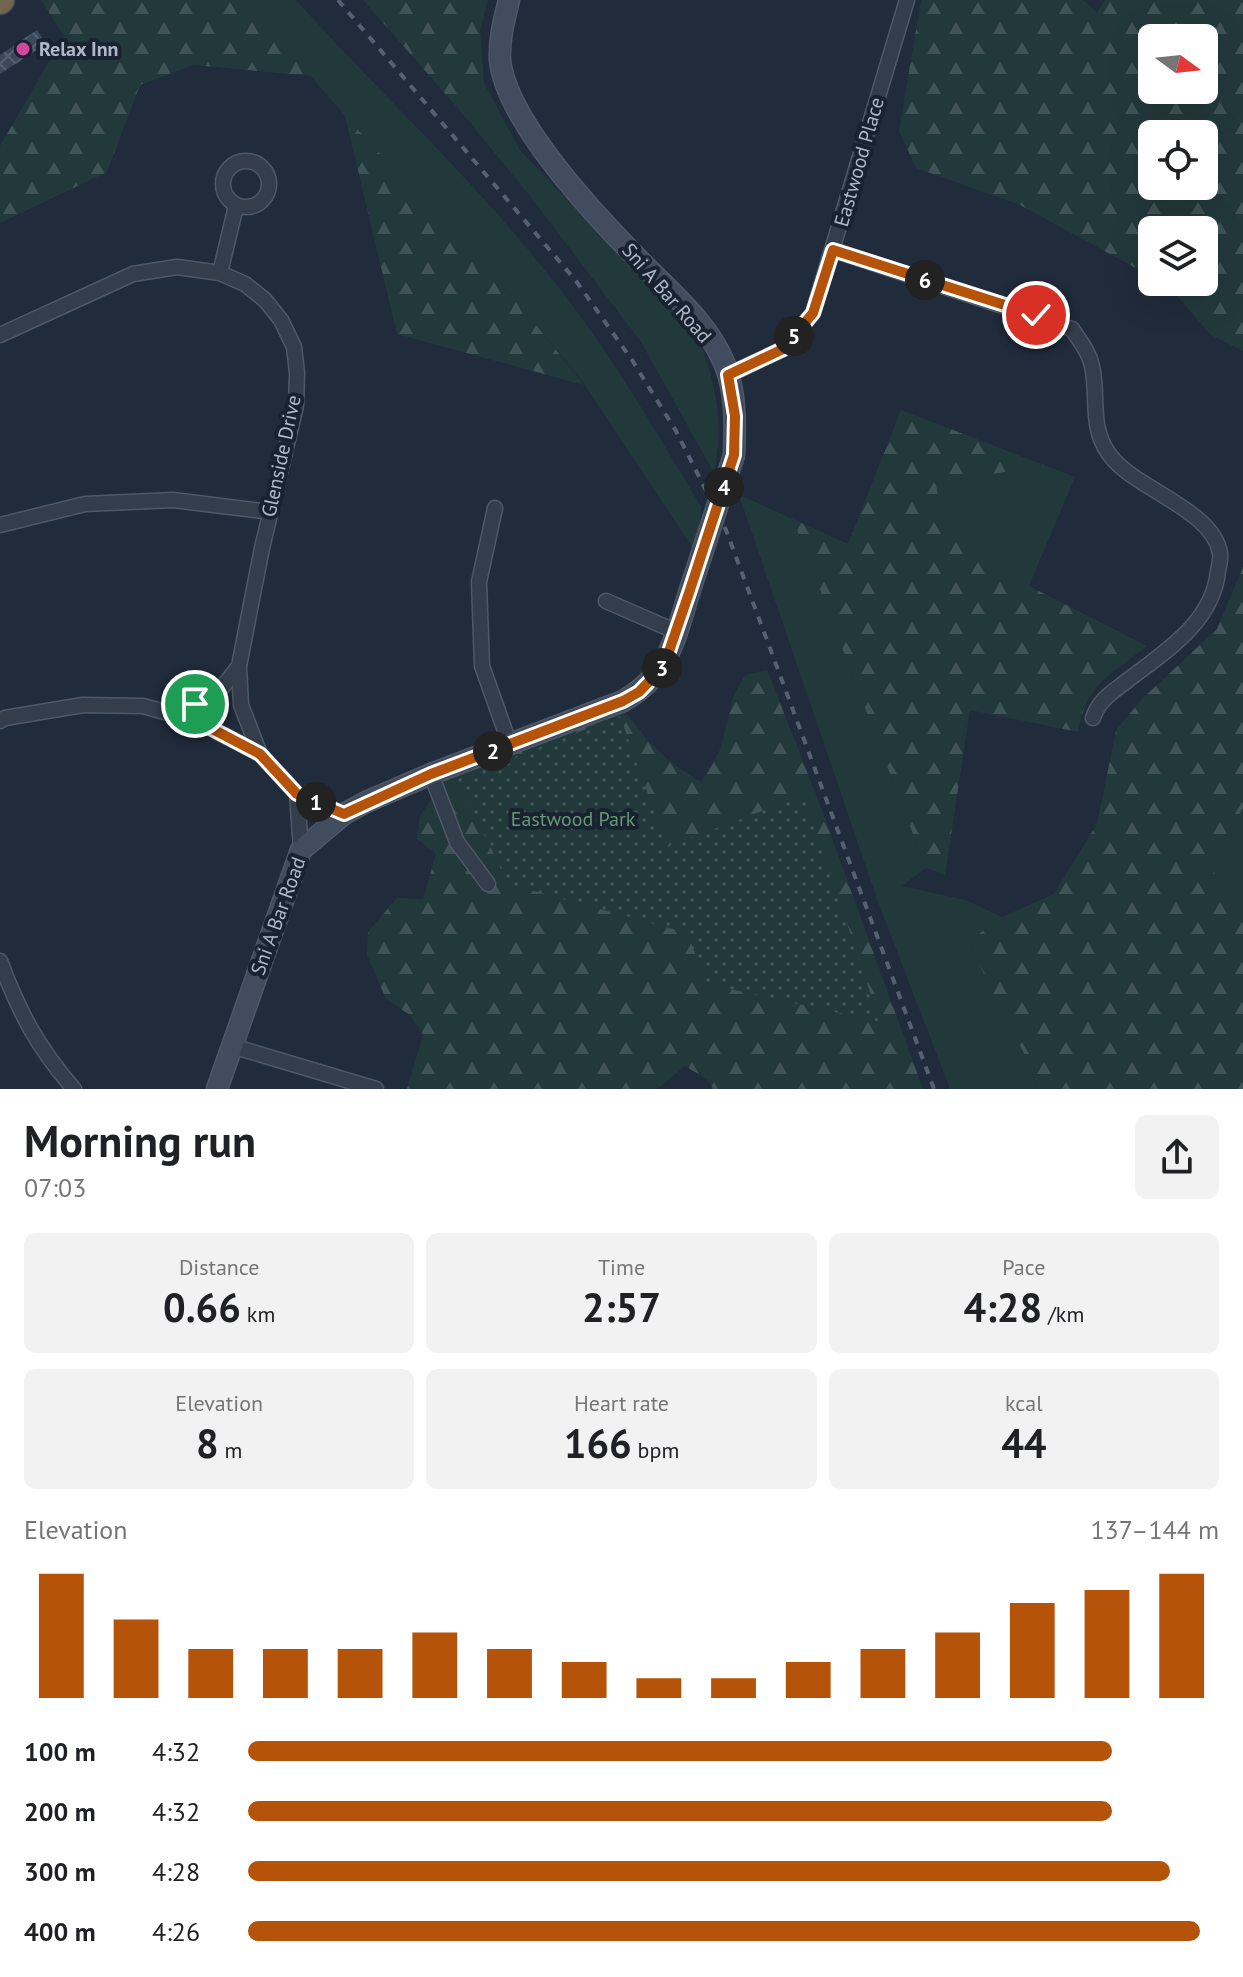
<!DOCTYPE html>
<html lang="en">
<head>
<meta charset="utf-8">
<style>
	:root { --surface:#fff; --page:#f2f2f2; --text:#202124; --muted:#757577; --accent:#b45309 }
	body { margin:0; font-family:"PT Sans",sans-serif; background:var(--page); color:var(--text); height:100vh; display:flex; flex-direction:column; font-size:30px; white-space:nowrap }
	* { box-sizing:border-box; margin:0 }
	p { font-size:26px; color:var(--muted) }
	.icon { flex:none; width:44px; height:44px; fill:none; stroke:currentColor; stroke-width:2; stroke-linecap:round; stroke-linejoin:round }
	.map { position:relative; height:1089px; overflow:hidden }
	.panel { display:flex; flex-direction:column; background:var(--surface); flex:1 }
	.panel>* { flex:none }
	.needle { width:52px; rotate:105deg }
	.controls { position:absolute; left:1138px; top:24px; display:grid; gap:16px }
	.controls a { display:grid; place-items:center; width:80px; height:80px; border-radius:12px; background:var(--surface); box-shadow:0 8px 32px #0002; font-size:40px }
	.pin { position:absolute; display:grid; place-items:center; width:68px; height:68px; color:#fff; margin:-34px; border:4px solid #fff; border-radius:50%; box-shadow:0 2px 8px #0007 }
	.km { position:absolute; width:40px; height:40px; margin:-20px; border-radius:50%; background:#222; color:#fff; font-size:22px; line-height:40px; text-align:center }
	.round { display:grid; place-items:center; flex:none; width:84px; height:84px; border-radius:12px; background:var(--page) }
	.head { display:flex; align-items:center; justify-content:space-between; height:136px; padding:0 24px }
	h1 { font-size:44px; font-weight:700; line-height:60px }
	.metrics { display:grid; grid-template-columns:repeat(3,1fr); gap:12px; height:136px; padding:8px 24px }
	.metrics div { display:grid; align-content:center; border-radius:12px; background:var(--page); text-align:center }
	.metrics b { font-size:40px; font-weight:700 }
	.metrics small { font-size:22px; font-weight:400 }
	.metrics p { font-size:22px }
	.chart { height:224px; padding:16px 24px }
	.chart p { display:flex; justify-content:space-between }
	.chart svg { width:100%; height:144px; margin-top:8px; stroke:var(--accent); stroke-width:6 }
	ul { padding:0 24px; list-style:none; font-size:26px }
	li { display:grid; grid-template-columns:128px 96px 1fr; align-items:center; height:60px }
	li i { height:20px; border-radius:10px; background:var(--accent) }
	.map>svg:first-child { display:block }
</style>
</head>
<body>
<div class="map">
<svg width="1243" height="1089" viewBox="0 0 1243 1089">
	<defs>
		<pattern id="forest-firs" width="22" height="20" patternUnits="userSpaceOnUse" patternTransform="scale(2)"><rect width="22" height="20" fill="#22393c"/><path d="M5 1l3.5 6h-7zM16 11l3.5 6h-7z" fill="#405457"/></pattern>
		<pattern id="park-dots" width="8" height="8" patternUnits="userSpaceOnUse" patternTransform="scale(2)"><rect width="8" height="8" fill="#22393c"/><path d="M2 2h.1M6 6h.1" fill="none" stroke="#405457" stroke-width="1.8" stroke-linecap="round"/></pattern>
		<pattern id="building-cross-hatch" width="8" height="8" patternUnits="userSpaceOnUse" patternTransform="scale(2)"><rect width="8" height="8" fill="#3c495b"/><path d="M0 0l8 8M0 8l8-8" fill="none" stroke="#566171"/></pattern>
	</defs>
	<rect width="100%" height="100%" fill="#202b3b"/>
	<g fill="#22393c">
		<path d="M246 0H296C379 92 471 177 548 274 607 347 654 428 702 508L694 550 585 385 521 306 345 116Z"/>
		<path d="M484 83 520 150 700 341C717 391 724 420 714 473L641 342 533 200 463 114Z"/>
		<polygon points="1044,465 1075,477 1029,586 942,524 935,484"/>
		<path d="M739 495 793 519 926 868 902 886 966 900 1002 917 970 941C989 993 1021 1037 1038 1089H950L878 902Z"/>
		<polygon points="1243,808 1243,903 1231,905 1214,892 1215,854"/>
	</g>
	<g fill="url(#forest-firs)" fill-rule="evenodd">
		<polygon points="41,0 246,0 312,76 193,65 140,85 107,172 0,223 0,146 64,36"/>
		<polygon points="363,0 488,0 480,30 484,83 463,114"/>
		<path d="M921 0H1083L1097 13 1105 0H1243V351L1211 335 1169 287 1161 282H1204V230H1152V277L1020 205 916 168 899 131ZM1152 38H1204V90H1152ZM1152 134H1204V186H1152Z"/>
		<polygon points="345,116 521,306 584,385 397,334"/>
		<path d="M901 410 1044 465 936 484 942 524 1029 586 1147 646C1111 675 1086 683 1078 732L970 710 945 875 926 868 793 519 848 544Z"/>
		<path d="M1243 567V808L1215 854 1214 892 1231 905 1243 903V1089H1038C1021 1037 989 993 970 941L998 919 1054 894 1097 824 1116 730 1143 698 1217 629Z"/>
		<path d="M767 670 817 797 923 1089H713L707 1079 685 1066 657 1089H407L423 1035 410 1015 386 999 367 955 368 932 397 898 423 899 436 854 417 839 420 816 447 777 624 710C650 745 663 759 701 782L720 750 734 695 745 675Z"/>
	</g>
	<polygon fill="url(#park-dots)" points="620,716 667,847 804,795 880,1022 707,984 687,933 508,884 458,779"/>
	<polygon fill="url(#building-cross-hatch)" points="37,30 46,44 0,74 0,55"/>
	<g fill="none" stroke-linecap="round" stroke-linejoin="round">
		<g stroke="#4f5866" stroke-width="17">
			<g id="street">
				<circle cx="246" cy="184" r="23"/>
				<path d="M833 250 1072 329C1080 341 1089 352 1092 366 1099 398 1089 426 1109 454 1132 488 1213 509 1220 553 1221 558 1219 566 1218 571 1213 622 1166 651 1128 680 1113 692 1099 699 1093 718"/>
				<polyline points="220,273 236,206"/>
				<polyline points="0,335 133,274 177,267 220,273 245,284 265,300 281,320 294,347 297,373 296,406 262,548 239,666 241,705 260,754"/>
				<polyline points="728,375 783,349 813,313 907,0"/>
				<polyline points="495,508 479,582 482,666 510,745"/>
				<polyline points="0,525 85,504 173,500 270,512"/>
				<polyline points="606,601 677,632"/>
				<polyline points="175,713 221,689 239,666"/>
				<polyline points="0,721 5,718 83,705 143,706 197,721 260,754 297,794 301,850"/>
				<polyline points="431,774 457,842 488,884"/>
				<polyline points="297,794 344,814"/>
				<path d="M0 961C19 1012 38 1048 74 1089"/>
				<polyline points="232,1046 376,1089"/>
			</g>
		</g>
		<g stroke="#4f5866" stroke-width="23">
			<g id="secondary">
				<path d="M509 0C504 20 499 39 500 60 507 126 607 228 654 275 683 303 718 336 729 377 736 403 735 429 734 455"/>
				<path d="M217 1089 301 850 344 814 366 802 431 774 623 701C668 676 675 639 689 593"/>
			</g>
		</g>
		<g stroke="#3f4856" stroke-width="29">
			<polyline id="highway" points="0,1 1,0"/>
		</g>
		<use href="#street" stroke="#343d4b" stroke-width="14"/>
		<use href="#secondary" stroke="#424c5f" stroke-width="20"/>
		<use href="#highway" stroke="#726550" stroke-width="26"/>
		<polyline stroke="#556173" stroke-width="4" stroke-dasharray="8 8" stroke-linecap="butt" points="338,0 576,281 632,360 676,431 726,530 934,1089"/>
		<g stroke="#4f5866" stroke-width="23" stroke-linecap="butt">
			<polyline id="secondary-bridge" points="689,593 734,455"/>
		</g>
		<use href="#secondary-bridge" stroke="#424c5f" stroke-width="20"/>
	</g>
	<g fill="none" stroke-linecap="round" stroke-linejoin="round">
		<g stroke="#fff" stroke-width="16">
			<polyline id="route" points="195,704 175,713 197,721 260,754 297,794 344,814 431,774 623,701 639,692 664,666 689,593 734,455 735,416 728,375 783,349 813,313 833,250 1036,315"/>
		</g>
		<use href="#route" stroke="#b45309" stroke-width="10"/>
	</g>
	<circle fill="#d1479c" stroke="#192230" stroke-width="3" cx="23" cy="49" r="8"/>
	<g text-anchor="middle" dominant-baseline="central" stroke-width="8" stroke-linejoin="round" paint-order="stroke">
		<g font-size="20" font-weight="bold" fill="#afb8c7" stroke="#192230" text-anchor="start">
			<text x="39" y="49">Relax Inn</text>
		</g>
		<g font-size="20" fill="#afb8c7" stroke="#192230">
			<text transform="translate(859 162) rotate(-74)">Eastwood Place</text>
			<text transform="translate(667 293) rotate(49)">Sni A Bar Road</text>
			<text transform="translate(281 456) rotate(-78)">Glenside Drive</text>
			<text transform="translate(278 916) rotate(-70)">Sni A Bar Road</text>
		</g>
		<g font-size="20" fill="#649a71" stroke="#192230">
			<text x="573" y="819">Eastwood Park</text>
		</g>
	</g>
</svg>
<div class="controls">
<a><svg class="needle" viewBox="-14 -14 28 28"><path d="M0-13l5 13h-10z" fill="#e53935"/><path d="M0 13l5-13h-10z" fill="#757577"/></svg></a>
<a><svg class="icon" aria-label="locate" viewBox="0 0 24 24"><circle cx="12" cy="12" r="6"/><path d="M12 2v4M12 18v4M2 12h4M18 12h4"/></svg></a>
<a><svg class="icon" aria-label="layers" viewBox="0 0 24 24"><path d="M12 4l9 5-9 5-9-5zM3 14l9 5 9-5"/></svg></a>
</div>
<div class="pin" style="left:195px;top:704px;background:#1e9e55"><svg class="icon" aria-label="arrive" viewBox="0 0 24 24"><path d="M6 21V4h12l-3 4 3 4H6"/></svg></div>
<div class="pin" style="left:1036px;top:315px;background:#d93025"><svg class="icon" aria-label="check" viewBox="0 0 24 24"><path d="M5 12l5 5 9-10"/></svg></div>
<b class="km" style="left:316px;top:802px">1</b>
<b class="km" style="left:493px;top:751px">2</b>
<b class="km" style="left:662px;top:668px">3</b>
<b class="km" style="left:724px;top:487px">4</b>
<b class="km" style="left:794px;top:336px">5</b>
<b class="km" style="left:925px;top:280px">6</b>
</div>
<section class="panel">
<div class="head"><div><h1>Morning run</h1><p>07:03</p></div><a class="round"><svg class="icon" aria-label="share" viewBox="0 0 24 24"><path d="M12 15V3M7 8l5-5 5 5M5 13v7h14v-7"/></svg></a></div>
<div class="metrics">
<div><p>Distance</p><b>0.66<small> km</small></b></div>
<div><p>Time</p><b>2:57</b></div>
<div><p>Pace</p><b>4:28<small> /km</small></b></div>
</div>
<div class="metrics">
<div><p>Elevation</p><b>8<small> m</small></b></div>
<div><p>Heart rate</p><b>166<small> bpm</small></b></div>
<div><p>kcal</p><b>44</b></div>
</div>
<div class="chart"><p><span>Elevation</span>137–144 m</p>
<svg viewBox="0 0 160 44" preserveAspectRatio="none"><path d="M5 44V6M15 44V20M25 44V29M35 44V29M45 44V29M55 44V24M65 44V29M75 44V33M85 44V38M95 44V38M105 44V33M115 44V29M125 44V24M135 44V15M145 44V11M155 44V6"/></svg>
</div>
<ul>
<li><b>100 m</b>4:32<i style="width:89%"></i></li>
<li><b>200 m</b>4:32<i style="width:89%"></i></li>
<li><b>300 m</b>4:28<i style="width:95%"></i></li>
<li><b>400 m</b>4:26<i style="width:98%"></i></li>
</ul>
</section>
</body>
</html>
